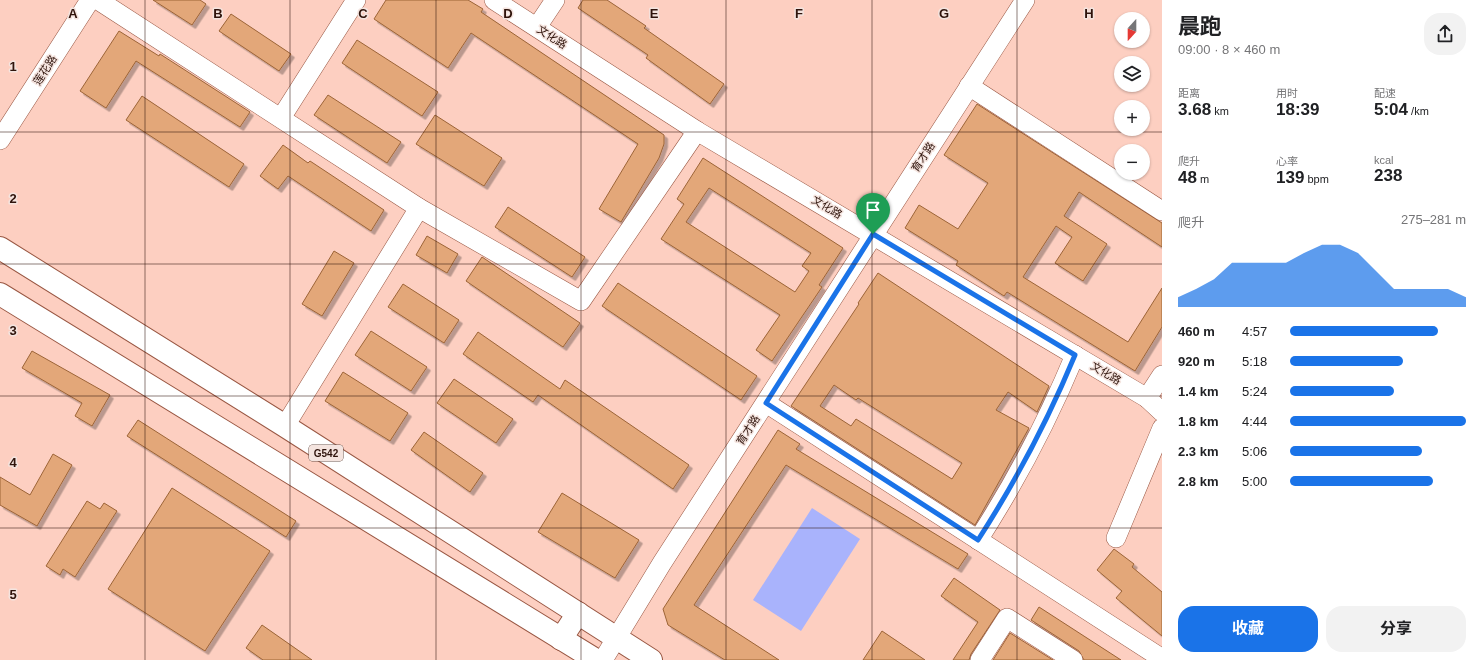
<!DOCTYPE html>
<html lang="zh">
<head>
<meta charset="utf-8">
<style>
	:root { --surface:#fff; --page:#f2f2f2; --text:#202124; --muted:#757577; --accent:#1a73e8 }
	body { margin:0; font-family:Arial,"Noto Sans SC",sans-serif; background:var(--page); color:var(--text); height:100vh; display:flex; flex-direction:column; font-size:15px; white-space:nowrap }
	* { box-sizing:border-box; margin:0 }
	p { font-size:13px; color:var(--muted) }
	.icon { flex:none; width:22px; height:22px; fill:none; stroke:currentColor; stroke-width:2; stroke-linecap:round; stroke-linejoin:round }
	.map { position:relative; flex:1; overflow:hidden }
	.details { display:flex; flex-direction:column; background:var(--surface); width:320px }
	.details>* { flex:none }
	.needle { width:26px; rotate:201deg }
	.controls { position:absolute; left:1114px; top:12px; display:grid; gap:8px }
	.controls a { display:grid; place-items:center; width:36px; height:36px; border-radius:50%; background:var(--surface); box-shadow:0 1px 3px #0004; font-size:20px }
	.pin { position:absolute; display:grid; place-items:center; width:34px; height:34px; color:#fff; margin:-41px -17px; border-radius:50% 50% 50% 0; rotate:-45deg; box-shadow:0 0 4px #0007 }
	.pin .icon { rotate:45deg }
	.round { display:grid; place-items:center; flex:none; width:42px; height:42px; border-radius:16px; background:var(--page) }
	.summary { display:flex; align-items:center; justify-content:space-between; height:68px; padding:0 16px }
	h1 { font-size:22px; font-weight:700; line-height:30px }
	.figures { display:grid; grid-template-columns:repeat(3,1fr); gap:6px; height:68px; padding:4px 16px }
	.figures div { display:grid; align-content:center }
	.figures b { font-size:17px; font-weight:700 }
	.figures small { font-size:11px; font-weight:400 }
	.figures p { font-size:11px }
	.chart { height:112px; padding:8px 16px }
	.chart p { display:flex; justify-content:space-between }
	.chart svg { width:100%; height:72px; margin-top:4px; fill:var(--accent); opacity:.7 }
	.action { display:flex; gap:8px; margin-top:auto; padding:8px 16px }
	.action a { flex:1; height:46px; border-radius:16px; background:var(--accent); color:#fff; font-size:16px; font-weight:700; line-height:46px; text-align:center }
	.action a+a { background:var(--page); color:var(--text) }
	ul { padding:0 16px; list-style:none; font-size:13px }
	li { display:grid; grid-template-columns:64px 48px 1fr; align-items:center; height:30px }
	li i { height:10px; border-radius:5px; background:var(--accent) }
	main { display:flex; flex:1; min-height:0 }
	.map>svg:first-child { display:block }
</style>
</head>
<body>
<main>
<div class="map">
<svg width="1162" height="660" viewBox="0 0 1162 660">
	<defs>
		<filter id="shadow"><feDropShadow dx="3.5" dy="3.5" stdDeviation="0" flood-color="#0004"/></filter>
	</defs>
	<rect width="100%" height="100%" fill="#fdcfc1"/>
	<polygon fill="#a9b3fc" points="812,508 860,539 801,631 753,600"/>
	<g fill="#e3a779" stroke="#9c6437" fill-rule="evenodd" filter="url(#shadow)">
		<polygon points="153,0 200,0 206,4 192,25"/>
		<polygon points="386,0 468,0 483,9 481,12 664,135 664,144 659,158 621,222 599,209 638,144 471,33 448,68 374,19"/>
		<polygon points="583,0 607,0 646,26 644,28 724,84 710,104 646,58 648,55 578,8"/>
		<polygon points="231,14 291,54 279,71 219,31"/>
		<polygon points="119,31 159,56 160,54 250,112 240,127 136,61 106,108 80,91"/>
		<polygon points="357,40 438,92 422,116 342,63"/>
		<polygon points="328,95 401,142 387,163 314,115"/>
		<polygon points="142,96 244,164 229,187 126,120"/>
		<polygon points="977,104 1162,223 1162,247 1079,192 1064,216 1107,244 1083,281 1055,263 1072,237 1056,226 1023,277 1128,342 1162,288 1162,327 1135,371 1007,292 1004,296 956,265 958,261 905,228 919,205 958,229 988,183 944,155"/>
		<polygon points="435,115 502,158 484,186 416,144"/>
		<polygon points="283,145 308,163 310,161 384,210 371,231 288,176 278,189 260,176"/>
		<path d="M703 158 843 248 819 285 822 287 772 361 756 350 780 315 661 239 684 204 677 199ZM709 188 811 253 802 266 809 271 795 292 686 222Z"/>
		<polygon points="508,207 585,257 572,277 495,227"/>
		<polygon points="427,236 458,254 447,273 416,255"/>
		<polygon points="334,251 354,263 322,316 302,304"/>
		<polygon points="482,257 580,323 563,347 466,281"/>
		<path d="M878 273 1049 386 1037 412 1008 392 996 410 1029 428 975 525 791 406 859 304 858 303ZM834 385 856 400 858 398 962 463 952 479 856 419 851 426 820 406Z"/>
		<polygon points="618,283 757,376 741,400 602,306"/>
		<polygon points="403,284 459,320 444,343 388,307"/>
		<polygon points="371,331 427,367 411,391 355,355"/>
		<polygon points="478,332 560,389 565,380 689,465 673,489 538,395 533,402 463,354"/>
		<polygon points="32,351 110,395 92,426 75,416 82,403 22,368"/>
		<polygon points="343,372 408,413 390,441 325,401"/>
		<polygon points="454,379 513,419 496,443 437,403"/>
		<polygon points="138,420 296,521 286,537 127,436"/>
		<polygon points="778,430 800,444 796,449 968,554 958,569 786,465 694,605 779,660 725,660 668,625 663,609"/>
		<polygon points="424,432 483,473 470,492 411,450"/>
		<polygon points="53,454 72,465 37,526 0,505 0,477 30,495"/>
		<polygon points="172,488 270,551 205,651 108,589"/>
		<polygon points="562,493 639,540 615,578 538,532"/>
		<polygon points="87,501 100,509 104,503 117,511 75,577 63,569 60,575 46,566"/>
		<polygon points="1114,549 1134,564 1132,567 1162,592 1162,636 1116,598 1122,591 1097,570"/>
		<polygon points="954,578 1000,610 971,654 969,660 953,660 978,622 941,596"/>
		<polygon points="1039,607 1121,660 1084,660 1079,651 1031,620"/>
		<polygon points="262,625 312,660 263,660 246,648"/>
		<polygon points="882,631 925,660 863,660"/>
		<polygon points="1010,633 1053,660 993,660"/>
	</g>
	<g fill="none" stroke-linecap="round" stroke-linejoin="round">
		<g stroke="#995743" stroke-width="20">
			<g id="minor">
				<polyline points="98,0 419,208 581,301 697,131"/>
				<polyline points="494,0 697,131 1147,398 1162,412"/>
				<polyline points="537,27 555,0"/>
				<polyline points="969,86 1162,211"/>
				<polyline points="281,118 356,0"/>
				<polyline points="0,140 90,0"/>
				<polyline points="1147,398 1162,375"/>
				<polyline points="766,403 1158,656 1160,660"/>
				<polyline points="285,426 419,208"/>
				<polyline points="1116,538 1162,428"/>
				<path d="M978 540C1016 481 1048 420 1075 355"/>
				<polyline points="603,660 662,563 1025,0"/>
				<polyline points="980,660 1007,618 1073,660"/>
			</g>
		</g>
		<g stroke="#995743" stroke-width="24">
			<polyline id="major" points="561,639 578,613"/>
		</g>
		<g stroke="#995743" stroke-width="24">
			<g id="highway">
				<polyline points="0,248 285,426 651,660"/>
				<polyline points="0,294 596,660"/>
			</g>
		</g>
		<use href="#minor" stroke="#fff" stroke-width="19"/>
		<use href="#major" stroke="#fff" stroke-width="22"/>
		<use href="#highway" stroke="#fff" stroke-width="22"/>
	</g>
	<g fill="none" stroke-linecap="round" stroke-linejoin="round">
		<g stroke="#fff" stroke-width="8">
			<path id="route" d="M873 234 1075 355C1048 420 1016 481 978 540L766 403Z"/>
		</g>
		<use href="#route" stroke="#1a73e8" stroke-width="5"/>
	</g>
	<path fill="none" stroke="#2f140c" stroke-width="1" stroke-opacity="0.55" d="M145 0V660M290 0V660M436 0V660M581 0V660M726 0V660M872 0V660M1017 0V660M0 132H1162M0 264H1162M0 396H1162M0 528H1162"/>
	<g text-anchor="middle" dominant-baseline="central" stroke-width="3" stroke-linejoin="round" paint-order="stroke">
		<rect fill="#f4e4df" stroke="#6a524b" stroke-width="1" x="309" y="445" width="34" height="16" rx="3"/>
		<g font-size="10" font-weight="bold" fill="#2f140c">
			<text x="326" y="453">G542</text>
		</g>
		<g font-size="11" fill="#2f140c" stroke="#f4e4df">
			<text transform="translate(552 37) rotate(33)">文化路</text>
			<text transform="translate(45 70) rotate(-57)">莲花路</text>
			<text transform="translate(923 157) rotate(-57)">育才路</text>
			<text transform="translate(827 207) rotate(31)">文化路</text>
			<text transform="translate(1106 373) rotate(31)">文化路</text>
			<text transform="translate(748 430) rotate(-57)">育才路</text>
		</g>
	</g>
	<g font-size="13" text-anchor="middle" font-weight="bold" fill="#2f140c" stroke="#f4e4df" stroke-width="3" stroke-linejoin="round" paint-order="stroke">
		<text x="73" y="18">A</text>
		<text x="218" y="18">B</text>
		<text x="363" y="18">C</text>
		<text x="508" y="18">D</text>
		<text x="654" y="18">E</text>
		<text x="799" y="18">F</text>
		<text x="944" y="18">G</text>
		<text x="1089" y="18">H</text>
		<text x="13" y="71">1</text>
		<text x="13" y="203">2</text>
		<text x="13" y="335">3</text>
		<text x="13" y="467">4</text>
		<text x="13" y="599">5</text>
	</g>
</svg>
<div class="controls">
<a><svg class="needle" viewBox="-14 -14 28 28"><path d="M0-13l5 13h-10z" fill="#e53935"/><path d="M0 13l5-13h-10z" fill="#757577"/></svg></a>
<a><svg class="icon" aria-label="layers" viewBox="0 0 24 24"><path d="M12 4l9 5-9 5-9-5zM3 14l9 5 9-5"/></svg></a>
<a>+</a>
<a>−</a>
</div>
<div class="pin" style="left:873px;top:234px;background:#1e9e55"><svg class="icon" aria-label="arrive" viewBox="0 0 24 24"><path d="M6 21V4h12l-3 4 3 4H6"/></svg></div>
</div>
<section class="details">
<div class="summary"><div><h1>晨跑</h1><p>09:00 · 8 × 460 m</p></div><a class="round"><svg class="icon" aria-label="share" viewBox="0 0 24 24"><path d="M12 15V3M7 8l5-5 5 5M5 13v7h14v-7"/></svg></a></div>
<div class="figures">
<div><p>距离</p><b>3.68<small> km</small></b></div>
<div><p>用时</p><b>18:39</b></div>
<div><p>配速</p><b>5:04<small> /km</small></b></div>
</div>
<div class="figures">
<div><p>爬升</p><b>48<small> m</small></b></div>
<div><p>心率</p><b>139<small> bpm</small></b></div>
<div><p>kcal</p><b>238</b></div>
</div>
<div class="chart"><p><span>爬升</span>275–281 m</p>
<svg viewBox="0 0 160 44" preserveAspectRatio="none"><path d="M0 44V38L10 33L20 27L30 17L40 17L50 17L60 17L70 11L80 6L90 6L100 11L110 22L120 33L130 33L140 33L150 33L160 38V44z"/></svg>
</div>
<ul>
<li><b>460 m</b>4:57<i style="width:84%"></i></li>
<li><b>920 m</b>5:18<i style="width:64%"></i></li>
<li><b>1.4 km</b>5:24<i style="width:59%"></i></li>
<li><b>1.8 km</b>4:44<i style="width:100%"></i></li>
<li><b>2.3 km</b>5:06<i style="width:75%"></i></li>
<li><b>2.8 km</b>5:00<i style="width:81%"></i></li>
</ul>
<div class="action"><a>收藏</a><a>分享</a></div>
</section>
</main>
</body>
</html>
